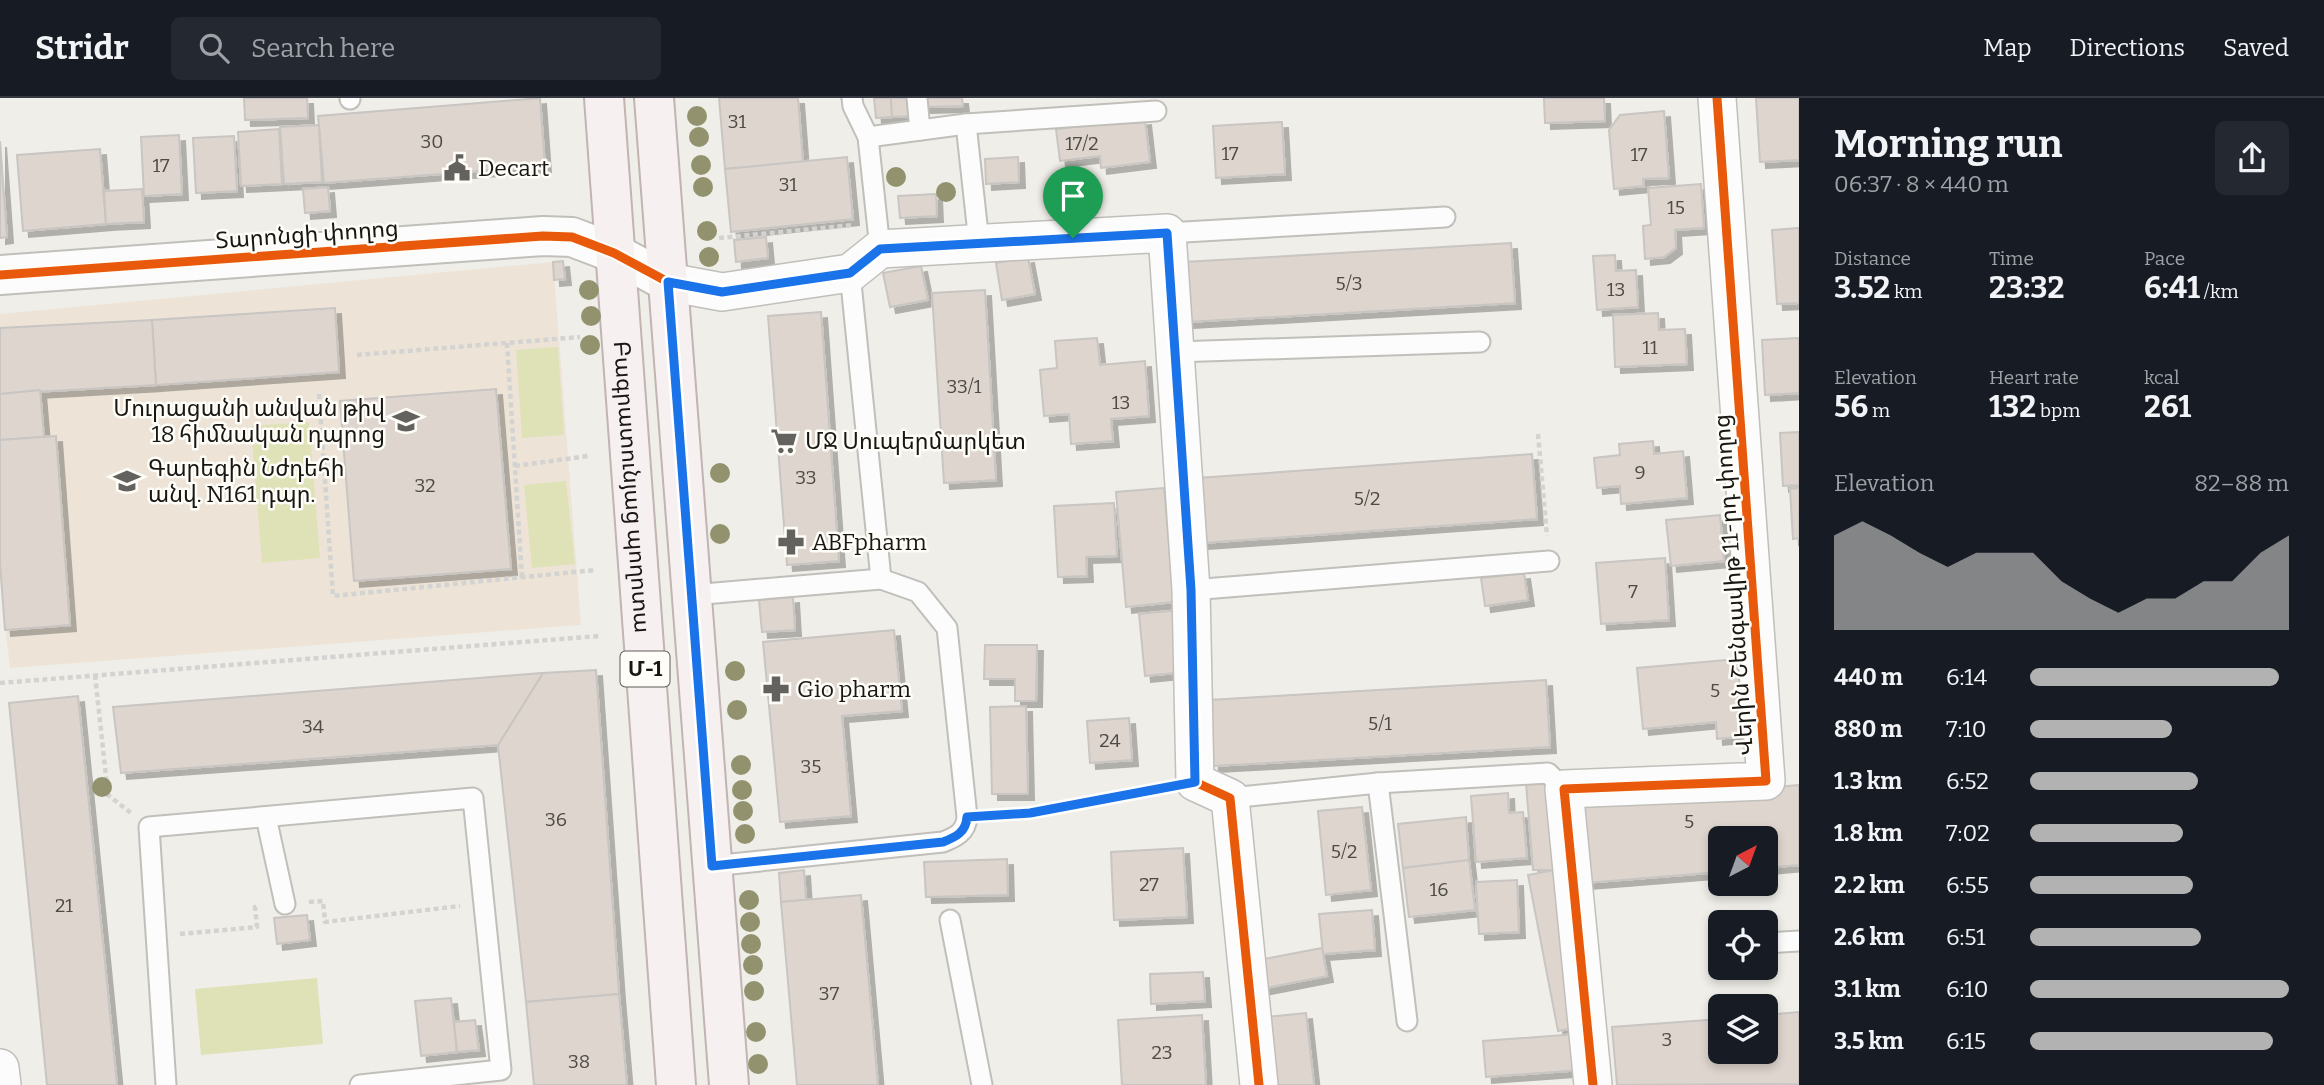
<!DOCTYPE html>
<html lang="en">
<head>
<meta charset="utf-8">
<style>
	:root { --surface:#171b24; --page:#242831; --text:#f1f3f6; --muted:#9ea1a6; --line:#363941; --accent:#b2b2b2 }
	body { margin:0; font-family:Bitter,"Noto Sans Armenian",serif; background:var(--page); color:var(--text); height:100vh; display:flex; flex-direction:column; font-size:26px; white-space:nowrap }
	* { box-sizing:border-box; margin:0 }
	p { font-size:23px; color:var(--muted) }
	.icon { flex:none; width:38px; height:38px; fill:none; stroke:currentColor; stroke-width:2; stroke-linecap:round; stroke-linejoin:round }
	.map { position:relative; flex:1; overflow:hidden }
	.details { display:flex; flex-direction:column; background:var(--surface); width:525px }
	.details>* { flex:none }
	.needle { width:46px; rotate:41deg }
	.buttons { position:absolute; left:1708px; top:728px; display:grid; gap:14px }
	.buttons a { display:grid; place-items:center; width:70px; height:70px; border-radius:10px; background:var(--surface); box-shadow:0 4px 10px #0003; font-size:35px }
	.pin { position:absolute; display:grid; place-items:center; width:60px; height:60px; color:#fff; margin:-72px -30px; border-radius:50% 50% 50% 0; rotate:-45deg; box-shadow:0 0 7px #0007 }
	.pin .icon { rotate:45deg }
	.round { display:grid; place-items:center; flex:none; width:74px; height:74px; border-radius:10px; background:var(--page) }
	.headline { display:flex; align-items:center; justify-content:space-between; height:119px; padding:0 35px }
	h1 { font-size:38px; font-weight:700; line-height:52px }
	.figures { display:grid; grid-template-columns:repeat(3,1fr); gap:10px; height:119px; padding:7px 35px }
	.figures div { display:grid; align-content:center }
	.figures b { font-size:30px; font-weight:700 }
	.figures small { font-size:19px; font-weight:400 }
	.figures p { font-size:19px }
	.chart { height:196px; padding:14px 35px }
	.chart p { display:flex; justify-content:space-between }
	.chart svg { width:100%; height:126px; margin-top:7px; fill:var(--accent); opacity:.7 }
	ul { padding:0 35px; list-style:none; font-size:23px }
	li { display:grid; grid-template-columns:112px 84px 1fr; align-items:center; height:52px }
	li i { height:18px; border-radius:9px; background:var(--accent) }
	header { display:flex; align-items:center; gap:42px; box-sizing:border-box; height:98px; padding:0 35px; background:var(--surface); border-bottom:2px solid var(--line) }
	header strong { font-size:33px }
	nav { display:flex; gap:38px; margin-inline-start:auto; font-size:24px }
	.search { width:490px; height:63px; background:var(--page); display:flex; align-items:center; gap:18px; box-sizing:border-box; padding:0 24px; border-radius:10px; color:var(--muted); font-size:26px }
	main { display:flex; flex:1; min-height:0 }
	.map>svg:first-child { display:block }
</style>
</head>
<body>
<header>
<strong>Stridr</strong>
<div class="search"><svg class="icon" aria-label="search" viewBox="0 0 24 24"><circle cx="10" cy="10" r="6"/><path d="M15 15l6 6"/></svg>Search here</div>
<nav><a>Map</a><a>Directions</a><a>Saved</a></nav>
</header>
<main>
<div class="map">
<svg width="1799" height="987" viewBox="0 0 1799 987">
	<defs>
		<filter id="shadow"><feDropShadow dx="6" dy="6" stdDeviation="0" flood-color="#0004"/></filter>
	</defs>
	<rect width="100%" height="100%" fill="#f0eee8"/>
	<polygon fill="#ede4d7" points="553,164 581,527 10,570 0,481 0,216"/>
	<g fill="#dfe2b7">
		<polygon points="558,249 564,337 522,340 516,252"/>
		<polygon points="309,324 320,460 262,465 251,328"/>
		<polygon points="566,383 575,466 532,470 524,387"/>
		<polygon points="317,880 323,946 201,957 195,891"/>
	</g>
	<g fill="#ded5ce" stroke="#c8c5c2" stroke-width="2" filter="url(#shadow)">
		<polygon points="244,0 307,0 308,20 245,22"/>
		<polygon points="540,0 545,68 324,85 318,18"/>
		<polygon points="719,0 798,0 803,65 725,71"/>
		<polygon points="874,0 891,0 892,19 876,20"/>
		<polygon points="891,0 909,0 910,18 892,19"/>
		<polygon points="924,0 962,0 963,8 924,9"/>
		<polygon points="1544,0 1604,0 1605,23 1545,25"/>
		<polygon points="1756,0 1799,0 1799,62 1760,64"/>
		<polygon points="1664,13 1669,80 1643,81 1644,88 1614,91 1609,32 1620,17"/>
		<polygon points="1145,21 1150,64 1101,70 1100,58 1060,63 1056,31"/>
		<polygon points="1282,24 1285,76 1216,80 1213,28"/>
		<polygon points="319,27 322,84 284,86 280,29"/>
		<polygon points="279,31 282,86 241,88 238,34"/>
		<polygon points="179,37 182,96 144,98 141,39"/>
		<polygon points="234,38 237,93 196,95 193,40"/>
		<polygon points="0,43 7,139 0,140"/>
		<polygon points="100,51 106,126 23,133 17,57"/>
		<polygon points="847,59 853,121 731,134 725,71"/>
		<polygon points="1018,59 1019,84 986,86 985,61"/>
		<polygon points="1701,86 1704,130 1675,132 1676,150 1664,159 1645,161 1643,128 1651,127 1648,90"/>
		<polygon points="328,89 330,113 305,115 303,91"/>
		<polygon points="142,91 144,124 106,126 104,93"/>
		<polygon points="936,96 937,118 900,120 898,98"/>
		<polygon points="1799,130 1799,205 1777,206 1772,132"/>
		<polygon points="766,139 768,160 736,164 734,142"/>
		<polygon points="1511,145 1515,205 1188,224 1184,164"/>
		<polygon points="1615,157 1616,173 1636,172 1638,209 1597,212 1593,158"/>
		<polygon points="1028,159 1035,196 1002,202 996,165"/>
		<polygon points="563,163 565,181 554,182 553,164"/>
		<polygon points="921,168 928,202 890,209 883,175"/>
		<polygon points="985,192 996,382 944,385 932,195"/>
		<polygon points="335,210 339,274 156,287 152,222"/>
		<polygon points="821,214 839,463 787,467 768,218"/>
		<polygon points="1658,215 1659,232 1685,231 1687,266 1615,269 1613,217"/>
		<polygon points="152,222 156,287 0,296 0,230"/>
		<polygon points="1097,240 1100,267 1145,263 1149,318 1111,321 1113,343 1071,346 1069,316 1044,318 1040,272 1057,270 1055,243"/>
		<polygon points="1799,240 1799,295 1765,297 1762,242"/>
		<polygon points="496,291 511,471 354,483 340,303"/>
		<polygon points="40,292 44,339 0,342 0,296"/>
		<polygon points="1799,334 1799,387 1783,388 1780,335"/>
		<polygon points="56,338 70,527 5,532 0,465 0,342"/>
		<polygon points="1653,343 1654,356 1683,353 1687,400 1621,406 1620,388 1597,390 1594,360 1620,357 1619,346"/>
		<polygon points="1532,356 1537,421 1203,445 1198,380"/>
		<polygon points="1164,390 1174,504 1126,509 1116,394"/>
		<polygon points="1799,390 1799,440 1793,441 1790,391"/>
		<polygon points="1114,405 1117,458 1086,459 1087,478 1058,479 1054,408"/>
		<polygon points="1720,417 1724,463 1671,468 1666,422"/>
		<polygon points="1665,460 1669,522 1601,526 1596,465"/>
		<polygon points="1524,475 1528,502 1485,508 1481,480"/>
		<polygon points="793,499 795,532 762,534 759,502"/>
		<polygon points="1179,512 1185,574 1145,578 1139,516"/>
		<polygon points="894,532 902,613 842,618 851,718 780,724 763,544"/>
		<polygon points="985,547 1037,547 1036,603 1015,603 1015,581 984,581"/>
		<polygon points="1737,561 1745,638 1717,641 1716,624 1643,631 1637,570"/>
		<polygon points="596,572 619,896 526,904 498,647 543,575"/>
		<polygon points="543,575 498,647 121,675 113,609"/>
		<polygon points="1546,582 1550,649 1213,668 1209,602"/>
		<polygon points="78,598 104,855 117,987 47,987 9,605"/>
		<polygon points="1026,608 1028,696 992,696 990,609"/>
		<polygon points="1129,620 1132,662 1090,665 1087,623"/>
		<polygon points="1548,683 1555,772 1533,772 1526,685"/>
		<polygon points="1799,687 1799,767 1766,770 1766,740 1720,740 1720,774 1585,785 1578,706"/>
		<polygon points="1508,695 1509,715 1523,714 1527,760 1476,764 1471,698"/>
		<polygon points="1362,709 1371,792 1326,797 1318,713"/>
		<polygon points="1466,719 1469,762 1403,770 1398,726"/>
		<polygon points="1183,750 1187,819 1114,822 1111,754"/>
		<polygon points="1007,761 1008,797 926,799 924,764"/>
		<polygon points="1469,762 1475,812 1409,819 1403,770"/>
		<polygon points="804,772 806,802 781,804 779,775"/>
		<polygon points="1555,772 1585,928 1558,933 1528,777"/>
		<polygon points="1517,782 1519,834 1479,836 1476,784"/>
		<polygon points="861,797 878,987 797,987 781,804"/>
		<polygon points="1372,812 1375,852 1323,856 1319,816"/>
		<polygon points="307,817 310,842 277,846 274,820"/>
		<polygon points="1322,850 1327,878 1260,891 1254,863"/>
		<polygon points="1203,874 1205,903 1151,906 1150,876"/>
		<polygon points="619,896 627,987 534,987 526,904"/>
		<polygon points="451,900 457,954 421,958 415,903"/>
		<polygon points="1799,914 1799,986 1617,987 1612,929 1720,921 1720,954 1766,954 1766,917"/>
		<polygon points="1306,915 1314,987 1274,987 1267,919"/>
		<polygon points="1202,917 1206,987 1122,987 1118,922"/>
		<polygon points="475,922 479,952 457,954 454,924"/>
		<polygon points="1578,936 1581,972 1486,979 1483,943"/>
	</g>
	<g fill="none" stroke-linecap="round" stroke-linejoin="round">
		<g stroke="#c0bfba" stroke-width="23">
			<g id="service">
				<polyline points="350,0 350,1"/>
				<polyline points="852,0 853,8 868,39 880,151"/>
				<polyline points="917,0 920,32"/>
				<polyline points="966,26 979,145"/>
				<polyline points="868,39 966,26 1156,13"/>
				<polyline points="1167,135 1445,119"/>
				<polyline points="850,175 881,481"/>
				<polyline points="1175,254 1480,244"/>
				<polyline points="1191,492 1549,463"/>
				<path d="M692 497 881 481 918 494 947 530 967 719C966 734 956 739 943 744L712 768"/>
				<polyline points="1378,685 1407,923"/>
				<polyline points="1230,700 1378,685 1548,675 1564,691"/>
				<polyline points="266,719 285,806"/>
				<polyline points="950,822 982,987"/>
				<polyline points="1766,845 1799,843"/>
				<polyline points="166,987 149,729 473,700 501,972 360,987"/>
			</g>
		</g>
		<g stroke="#c0bfba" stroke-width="40">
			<g id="minor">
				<polyline points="668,184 722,194 850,175 880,151 1167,135 1191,492 1195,684 1230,700 1259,987"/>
				<polyline points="0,970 2,987"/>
				<polyline points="1593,987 1564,691 1766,683 1717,0"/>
			</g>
		</g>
		<g stroke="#c0bfba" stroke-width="42">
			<polyline id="tertiary" points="0,177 543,138 572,139 614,155 668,184"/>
		</g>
		<g stroke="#c1b4b3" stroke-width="42">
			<g id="primary">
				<path id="s1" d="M604 0 676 987"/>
				<polyline points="654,0 729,987"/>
			</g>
		</g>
		<g stroke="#d3d3d1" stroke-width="4.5" stroke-dasharray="5 3.5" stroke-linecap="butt">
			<polyline points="719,140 854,127"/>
			<polyline points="507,245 522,480"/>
			<polyline points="357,257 580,239"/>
			<polyline points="319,296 333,498 595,472"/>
			<polyline points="1538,336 1547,438"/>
			<polyline points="515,368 588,358"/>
			<polyline points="95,577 108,697 131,715"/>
			<polyline points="0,585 599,538"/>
			<polyline points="993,717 1030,715 1163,690"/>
			<polyline points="309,804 323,803 325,824 460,808"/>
			<polyline points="180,836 257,829 255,809 259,809"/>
		</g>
		<use href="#service" stroke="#fdfcfc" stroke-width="19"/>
		<use href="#minor" stroke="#fdfcfc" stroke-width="37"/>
		<use href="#tertiary" stroke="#fdfcfc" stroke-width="38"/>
		<use href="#primary" stroke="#f7f0f0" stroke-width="38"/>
		<g stroke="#fefdf8" stroke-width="13">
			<g id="cycleway">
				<polyline points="0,177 543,138 572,139 614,155 668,184 722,194 850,175 880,151 1167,135 1191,492 1195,684 1230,700 1259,987"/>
				<polyline points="1593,987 1564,691 1766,683 1717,0"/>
			</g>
		</g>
		<use href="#cycleway" stroke="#e8590c" stroke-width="9"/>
	</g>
	<g fill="#92936e">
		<circle cx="697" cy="18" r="10"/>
		<circle cx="699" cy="39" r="10"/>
		<circle cx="701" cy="67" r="10"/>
		<circle cx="896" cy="79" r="10"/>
		<circle cx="703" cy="89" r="10"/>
		<circle cx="946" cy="94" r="10"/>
		<circle cx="707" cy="133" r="10"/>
		<circle cx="709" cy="159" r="10"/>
		<circle cx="589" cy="192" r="10"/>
		<circle cx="591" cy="218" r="10"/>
		<circle cx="590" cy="247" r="10"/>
		<circle cx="720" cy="375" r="10"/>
		<circle cx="720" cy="436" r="10"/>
		<circle cx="735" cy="573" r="10"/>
		<circle cx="737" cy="612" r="10"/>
		<circle cx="741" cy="667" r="10"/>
		<circle cx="102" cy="689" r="10"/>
		<circle cx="742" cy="692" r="10"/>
		<circle cx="743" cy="713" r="10"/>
		<circle cx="745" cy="736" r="10"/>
		<circle cx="749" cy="802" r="10"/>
		<circle cx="750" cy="824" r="10"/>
		<circle cx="751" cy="846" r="10"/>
		<circle cx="753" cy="867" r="10"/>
		<circle cx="754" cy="893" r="10"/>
		<circle cx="756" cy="934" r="10"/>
		<circle cx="758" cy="966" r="10"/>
	</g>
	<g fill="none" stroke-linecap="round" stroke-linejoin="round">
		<g stroke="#fff" stroke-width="14">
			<path id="route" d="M1167 135 1191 492 1195 684 1030 715 967 719C966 734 956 739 943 744L712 768 668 184 722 194 850 175 880 151Z"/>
		</g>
		<use href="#route" stroke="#1a73e8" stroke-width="9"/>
	</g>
	<defs>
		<g id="civic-bare" transform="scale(2.1)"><path d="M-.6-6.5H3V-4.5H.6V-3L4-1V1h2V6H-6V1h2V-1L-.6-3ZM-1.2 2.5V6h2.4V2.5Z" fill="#64625e" stroke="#fefdf8" stroke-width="2.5" paint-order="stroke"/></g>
		<g id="school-bare" transform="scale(2.1)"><path d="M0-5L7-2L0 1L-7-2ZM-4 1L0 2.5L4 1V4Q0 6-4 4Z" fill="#64625e" stroke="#fefdf8" stroke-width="2.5" paint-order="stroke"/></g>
		<g id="supermarket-bare" transform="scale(2.1)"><path d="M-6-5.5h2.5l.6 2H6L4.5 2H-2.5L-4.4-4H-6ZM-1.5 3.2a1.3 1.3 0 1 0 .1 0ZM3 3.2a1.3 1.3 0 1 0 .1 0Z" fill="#64625e" stroke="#fefdf8" stroke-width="2.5" paint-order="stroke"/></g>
		<g id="pharmacy-bare" transform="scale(2.1)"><path d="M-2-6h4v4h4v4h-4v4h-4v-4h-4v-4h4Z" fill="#64625e" stroke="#fefdf8" stroke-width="2.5" paint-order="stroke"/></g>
	</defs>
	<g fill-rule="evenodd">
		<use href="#civic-bare" x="457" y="70"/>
		<use href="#school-bare" x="406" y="323"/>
		<use href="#supermarket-bare" x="784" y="343"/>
		<use href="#school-bare" x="127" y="383"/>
		<use href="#pharmacy-bare" x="791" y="444"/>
		<use href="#pharmacy-bare" x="776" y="591"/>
	</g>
	<g text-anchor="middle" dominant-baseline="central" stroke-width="5" stroke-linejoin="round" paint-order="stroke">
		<g font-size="19" fill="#4e4a45">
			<text x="737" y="23">31</text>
			<text x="432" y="43">30</text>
			<text x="1082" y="45">17/2</text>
			<text x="1230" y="55">17</text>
			<text x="1639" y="56">17</text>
			<text x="161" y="67">17</text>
			<text x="788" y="86">31</text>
			<text x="1676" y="109">15</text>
			<text x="1349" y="185">5/3</text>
			<text x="1616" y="191">13</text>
			<text x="1650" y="249">11</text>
			<text x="964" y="288">33/1</text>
			<text x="1121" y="304">13</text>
			<text x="1640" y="374">9</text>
			<text x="806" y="379">33</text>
			<text x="425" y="387">32</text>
			<text x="1367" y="400">5/2</text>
			<text x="1633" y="493">7</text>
			<text x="1715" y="592">5</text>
			<text x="1380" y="625">5/1</text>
			<text x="313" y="628">34</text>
			<text x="1110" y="642">24</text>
			<text x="811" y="668">35</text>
			<text x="556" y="721">36</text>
			<text x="1689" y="723">5</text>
			<text x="1344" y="753">5/2</text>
			<text x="1149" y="786">27</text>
			<text x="1439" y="791">16</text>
			<text x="64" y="807">21</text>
			<text x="829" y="895">37</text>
			<text x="1667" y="941">3</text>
			<text x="1162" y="954">23</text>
			<text x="579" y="963">38</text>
		</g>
		<rect fill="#fefdf8" stroke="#5e5c58" stroke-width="2" x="620.5" y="553.5" width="49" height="35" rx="5"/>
		<g font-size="21" font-weight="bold" fill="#191713">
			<text x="645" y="571">Մ-1</text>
		</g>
		<g font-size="23" fill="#191713" stroke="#fefdf8" text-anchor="start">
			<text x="478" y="70">Decart</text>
			<text x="385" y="310" text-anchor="end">Մուրացանի անվան թիվ<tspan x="385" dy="26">18 հիմնական դպրոց</tspan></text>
			<text x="805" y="343">ՄՋ Սուպերմարկետ</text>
			<text x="148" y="370">Գարեգին Նժդեհի<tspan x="148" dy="26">անվ. N161 դպր.</tspan></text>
			<text x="812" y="444">ABFpharm</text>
			<text x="797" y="591">Gio pharm</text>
		</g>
		<g font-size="23" fill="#191713" stroke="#fefdf8">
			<text transform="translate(307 136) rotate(-4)">Տարոնցի փողոց</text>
			<text stroke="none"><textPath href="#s1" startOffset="390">Բագրատունյաց պողոտա</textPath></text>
			<text transform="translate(1733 487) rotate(-94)">Վերին Շենգավիթ 11-րդ փողոց</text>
		</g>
	</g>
</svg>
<div class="buttons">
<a><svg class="needle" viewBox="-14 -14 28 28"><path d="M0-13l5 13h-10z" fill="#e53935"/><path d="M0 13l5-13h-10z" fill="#9ea1a6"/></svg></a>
<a><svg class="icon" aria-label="locate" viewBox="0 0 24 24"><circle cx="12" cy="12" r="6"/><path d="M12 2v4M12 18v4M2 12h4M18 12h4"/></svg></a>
<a><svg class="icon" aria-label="layers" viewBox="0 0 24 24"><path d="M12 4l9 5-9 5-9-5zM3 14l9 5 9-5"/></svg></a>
</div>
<div class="pin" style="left:1073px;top:140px;background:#1e9e55"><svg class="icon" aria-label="arrive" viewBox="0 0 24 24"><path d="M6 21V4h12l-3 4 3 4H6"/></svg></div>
</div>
<section class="details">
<div class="headline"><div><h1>Morning run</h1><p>06:37 · 8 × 440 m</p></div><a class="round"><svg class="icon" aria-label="share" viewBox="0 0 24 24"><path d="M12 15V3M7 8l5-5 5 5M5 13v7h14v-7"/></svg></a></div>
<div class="figures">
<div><p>Distance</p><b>3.52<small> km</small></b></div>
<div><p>Time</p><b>23:32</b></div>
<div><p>Pace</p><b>6:41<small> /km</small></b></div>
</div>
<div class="figures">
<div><p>Elevation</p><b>56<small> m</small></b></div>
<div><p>Heart rate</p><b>132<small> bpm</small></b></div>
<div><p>kcal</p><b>261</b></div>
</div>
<div class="chart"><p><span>Elevation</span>82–88 m</p>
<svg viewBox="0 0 160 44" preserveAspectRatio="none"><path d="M0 44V11L10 6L20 11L30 17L40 22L50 17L60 17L70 17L80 27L90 33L100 38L110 33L120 33L130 27L140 27L150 17L160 11V44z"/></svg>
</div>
<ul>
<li><b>440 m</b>6:14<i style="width:96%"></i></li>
<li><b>880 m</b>7:10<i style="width:55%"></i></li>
<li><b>1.3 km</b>6:52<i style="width:65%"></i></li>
<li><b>1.8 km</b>7:02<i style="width:59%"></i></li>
<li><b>2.2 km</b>6:55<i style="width:63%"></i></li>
<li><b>2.6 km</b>6:51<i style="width:66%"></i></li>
<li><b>3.1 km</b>6:10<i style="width:100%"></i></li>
<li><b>3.5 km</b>6:15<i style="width:94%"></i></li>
</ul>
</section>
</main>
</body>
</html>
